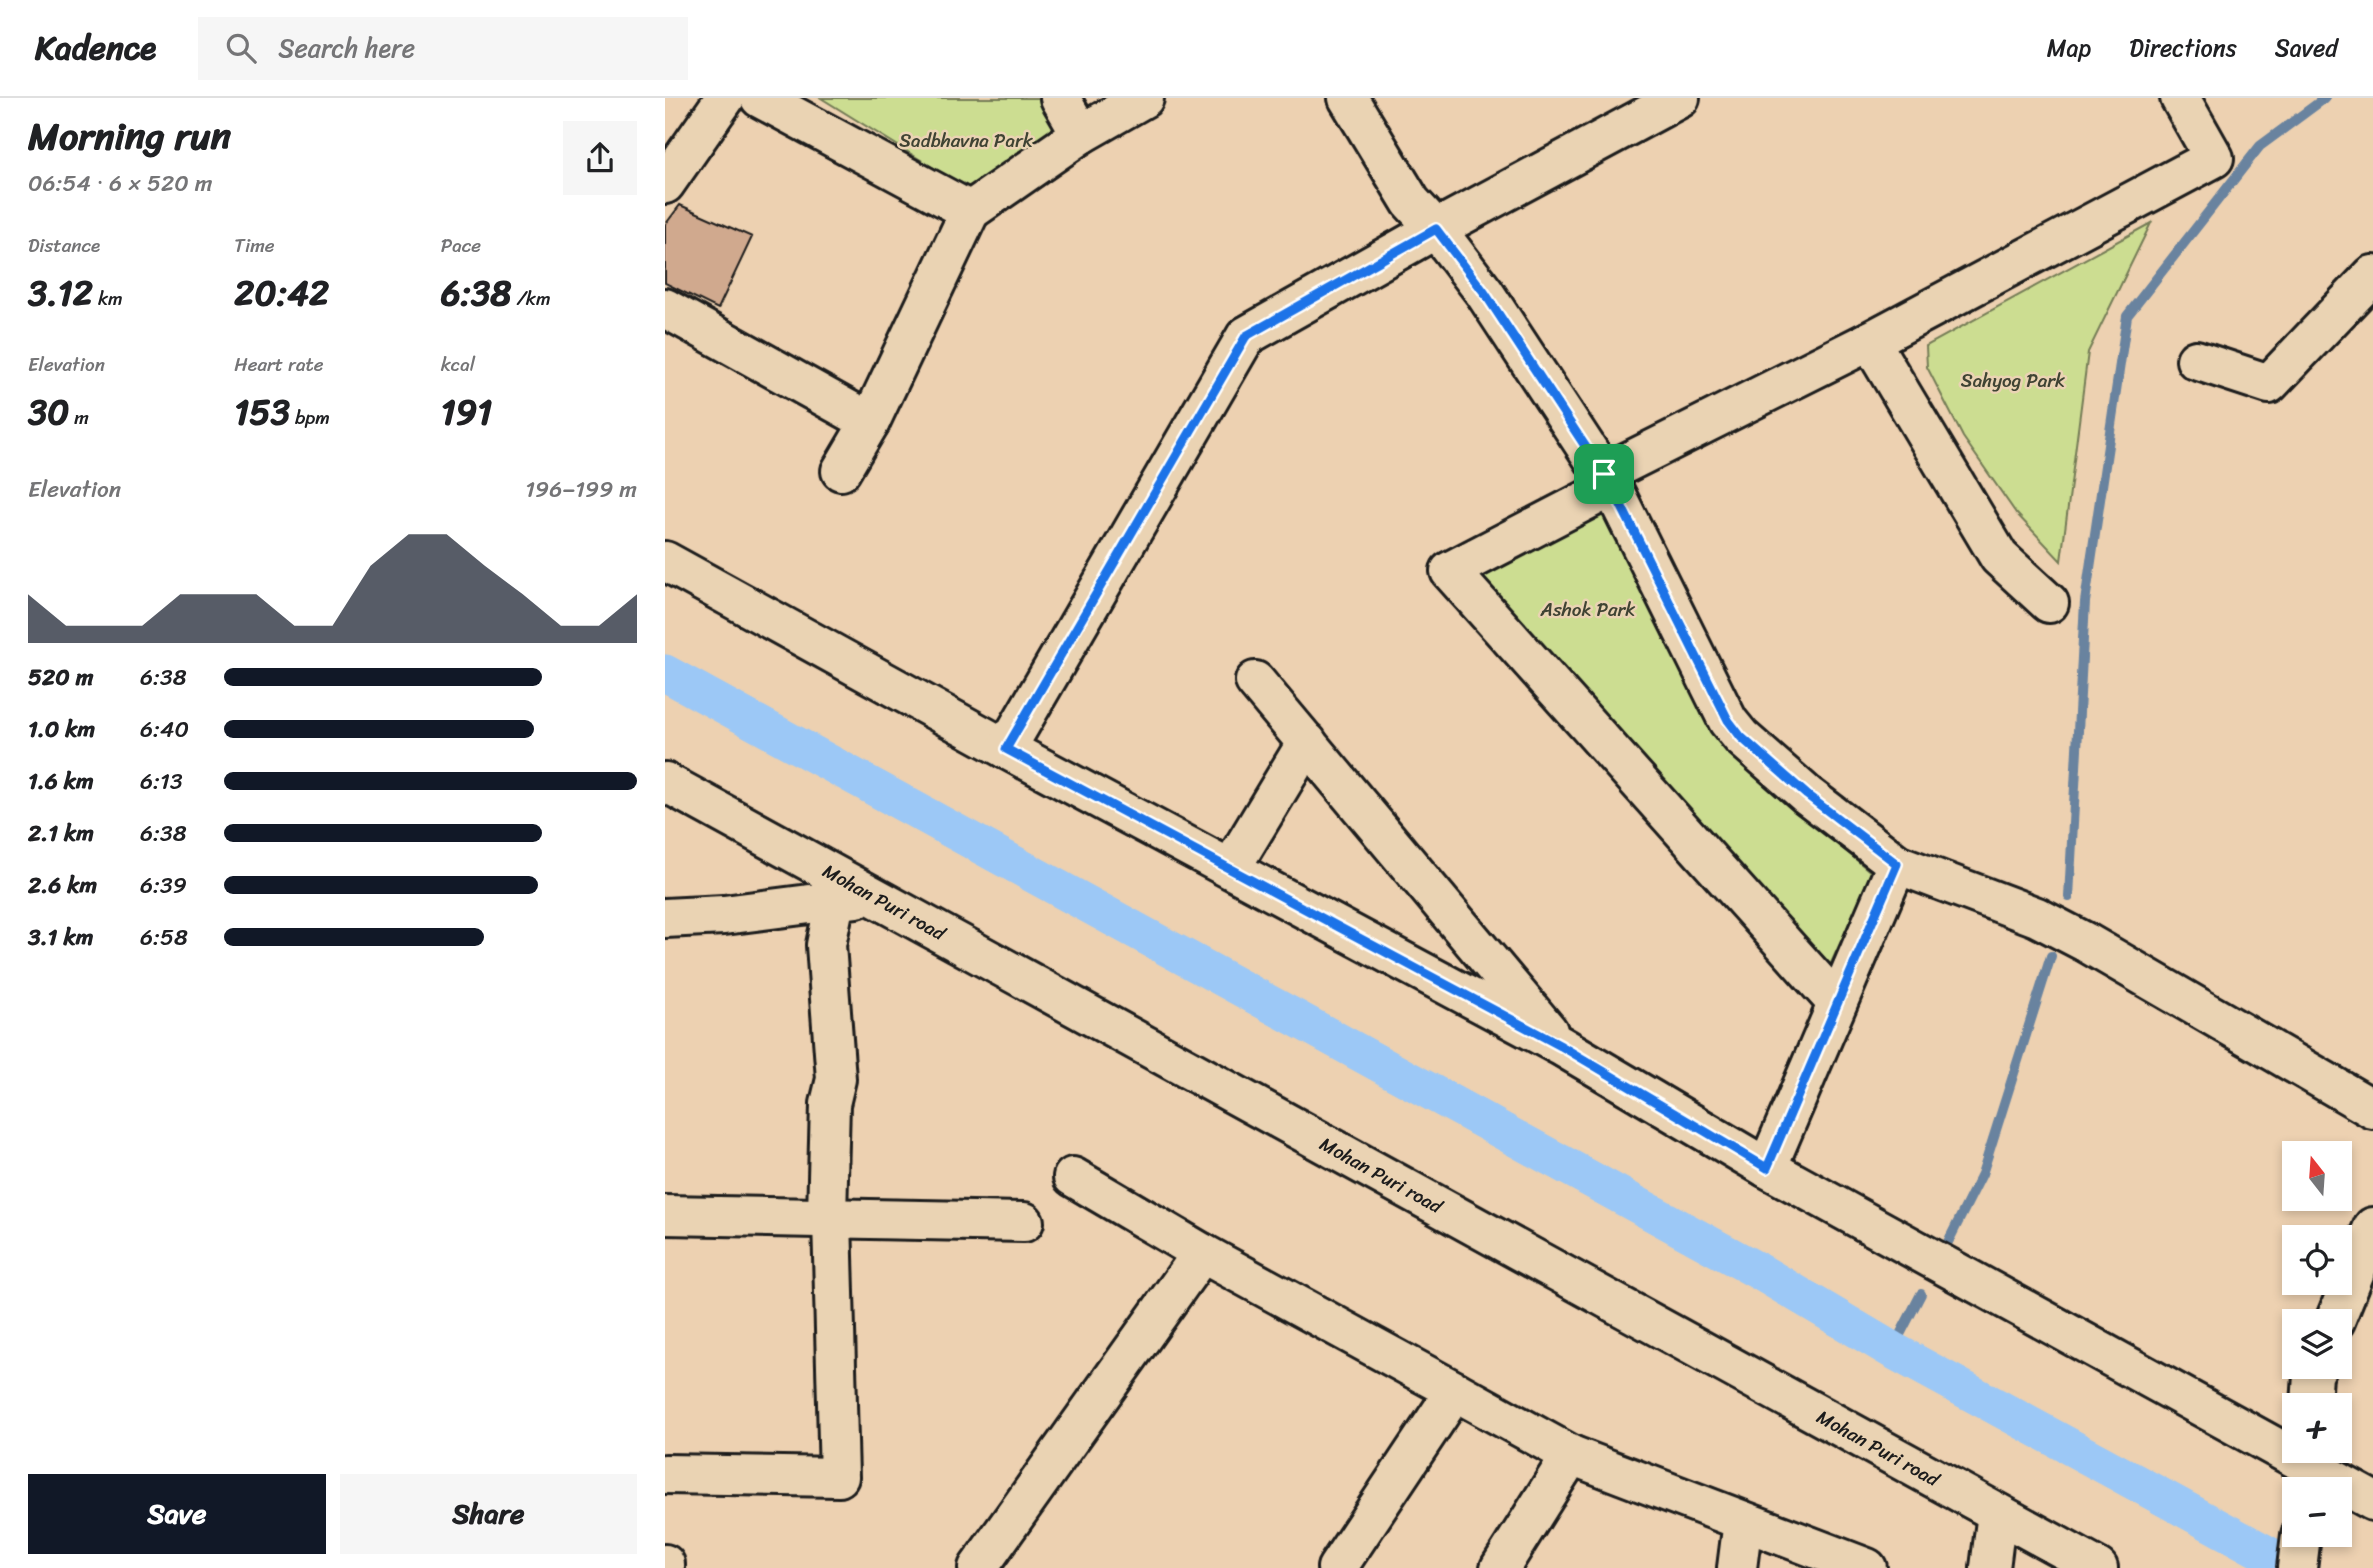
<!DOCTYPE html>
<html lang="en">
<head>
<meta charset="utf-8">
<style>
	:root { --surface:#fff; --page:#f6f6f6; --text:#202124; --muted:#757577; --line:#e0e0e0; --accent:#111827 }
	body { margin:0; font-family:Sriracha,sans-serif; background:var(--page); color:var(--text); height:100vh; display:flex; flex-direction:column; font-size:26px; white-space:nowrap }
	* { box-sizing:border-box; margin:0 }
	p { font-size:23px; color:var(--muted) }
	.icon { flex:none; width:38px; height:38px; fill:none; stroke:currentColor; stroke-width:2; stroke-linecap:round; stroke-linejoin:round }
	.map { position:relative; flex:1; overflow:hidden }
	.drawer { display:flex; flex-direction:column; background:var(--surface); width:665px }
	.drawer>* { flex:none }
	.needle { width:46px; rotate:343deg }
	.buttons { position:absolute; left:1617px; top:1043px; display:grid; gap:14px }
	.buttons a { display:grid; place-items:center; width:70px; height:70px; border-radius:0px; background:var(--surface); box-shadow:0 4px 10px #0003; font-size:35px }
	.pin { position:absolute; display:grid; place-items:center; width:60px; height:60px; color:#fff; margin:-30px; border-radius:14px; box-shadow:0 4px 10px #0006 }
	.round { display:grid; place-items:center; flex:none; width:74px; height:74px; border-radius:0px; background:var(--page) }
	.headline { display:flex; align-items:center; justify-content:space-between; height:119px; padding:0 28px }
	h1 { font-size:38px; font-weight:800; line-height:52px }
	.figures { display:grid; grid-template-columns:repeat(3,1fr); gap:10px; height:119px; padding:7px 28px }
	.figures div { display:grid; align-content:center }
	.figures b { font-size:35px; font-weight:800 }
	.figures small { font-size:19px; font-weight:400 }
	.figures p { font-size:19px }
	.chart { height:196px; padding:14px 28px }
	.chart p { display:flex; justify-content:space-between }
	.chart svg { width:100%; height:126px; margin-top:7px; fill:var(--accent); opacity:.7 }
	.cta { display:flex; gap:14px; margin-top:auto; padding:14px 28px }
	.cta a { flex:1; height:80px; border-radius:0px; background:var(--accent); color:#fff; font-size:28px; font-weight:800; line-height:80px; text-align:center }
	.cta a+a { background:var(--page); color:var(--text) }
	ul { padding:0 28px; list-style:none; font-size:23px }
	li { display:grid; grid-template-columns:112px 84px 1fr; align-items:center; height:52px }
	li i { height:18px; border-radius:9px; background:var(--accent) }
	header { display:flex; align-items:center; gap:42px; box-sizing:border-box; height:98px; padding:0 35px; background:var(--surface); border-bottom:2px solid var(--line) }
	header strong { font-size:33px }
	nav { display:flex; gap:38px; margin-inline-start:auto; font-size:24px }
	.search { width:490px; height:63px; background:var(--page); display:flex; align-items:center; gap:18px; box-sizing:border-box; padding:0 24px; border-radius:0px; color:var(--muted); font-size:26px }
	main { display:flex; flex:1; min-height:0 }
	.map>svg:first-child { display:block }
</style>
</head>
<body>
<header>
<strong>Kadence</strong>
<div class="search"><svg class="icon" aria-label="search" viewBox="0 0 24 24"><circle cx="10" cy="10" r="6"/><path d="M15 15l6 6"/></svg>Search here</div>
<nav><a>Map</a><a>Directions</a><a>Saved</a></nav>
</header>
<main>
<section class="drawer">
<div class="headline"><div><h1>Morning run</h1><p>06:54 · 6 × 520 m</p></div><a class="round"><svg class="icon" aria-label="share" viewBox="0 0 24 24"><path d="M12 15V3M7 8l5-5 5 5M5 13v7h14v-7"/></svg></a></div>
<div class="figures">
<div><p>Distance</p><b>3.12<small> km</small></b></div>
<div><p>Time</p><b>20:42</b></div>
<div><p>Pace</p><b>6:38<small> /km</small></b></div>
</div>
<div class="figures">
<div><p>Elevation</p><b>30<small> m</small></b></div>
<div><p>Heart rate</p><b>153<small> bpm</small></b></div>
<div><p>kcal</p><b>191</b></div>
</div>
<div class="chart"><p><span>Elevation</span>196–199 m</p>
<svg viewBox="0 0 160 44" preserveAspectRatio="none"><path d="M0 44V27L10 38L20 38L30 38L40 27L50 27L60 27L70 38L80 38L90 17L100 6L110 6L120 17L130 27L140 38L150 38L160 27V44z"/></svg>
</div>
<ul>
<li><b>520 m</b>6:38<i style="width:77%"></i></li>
<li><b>1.0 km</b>6:40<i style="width:75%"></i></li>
<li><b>1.6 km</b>6:13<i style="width:100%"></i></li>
<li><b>2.1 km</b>6:38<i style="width:77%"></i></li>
<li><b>2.6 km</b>6:39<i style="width:76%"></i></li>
<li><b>3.1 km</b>6:58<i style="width:63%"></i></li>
</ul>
<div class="cta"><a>Save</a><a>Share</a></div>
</section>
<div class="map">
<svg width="1708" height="1470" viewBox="0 0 1708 1470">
	<rect width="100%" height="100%" fill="#edd1b1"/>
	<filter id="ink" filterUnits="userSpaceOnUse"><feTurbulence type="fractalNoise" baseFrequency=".0143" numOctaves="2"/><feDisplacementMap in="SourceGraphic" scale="14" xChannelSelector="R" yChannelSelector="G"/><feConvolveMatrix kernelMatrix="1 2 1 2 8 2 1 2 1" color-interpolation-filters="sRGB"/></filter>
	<g filter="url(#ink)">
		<g fill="#ccdd91" stroke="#747c56" stroke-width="2">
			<polygon points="156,0 381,0 399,30 301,90"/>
			<polygon points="1486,125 1423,254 1396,463 1351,415 1298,339 1262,269 1261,248"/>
			<polygon points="957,406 1134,714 1207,775 1156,887 798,487"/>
		</g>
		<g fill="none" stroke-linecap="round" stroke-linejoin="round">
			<g stroke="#69839f" stroke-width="10">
				<polyline points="1404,799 1420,504 1462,218 1595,48 1660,0"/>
				<polyline points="1279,1152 1317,1076 1386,858"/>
				<polyline points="1227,1252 1256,1196"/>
			</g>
			<polyline stroke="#9cc8f6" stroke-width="37" points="0,575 1097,1175 1227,1252 1628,1470"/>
		</g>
		<polygon fill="#d0a98e" stroke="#1c1c1c" stroke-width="2" points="15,107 87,139 53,211 0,185 0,127"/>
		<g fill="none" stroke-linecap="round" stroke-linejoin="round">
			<g stroke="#1c1c1c" stroke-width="44">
				<g id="minor">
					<polyline points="395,0 416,36"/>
					<polyline points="683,0 746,104 771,131 819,194 947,389 1063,623 1076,639 1142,697 1232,766 1372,819 1422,845 1708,1011"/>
					<polyline points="0,86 60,0"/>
					<polyline points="305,113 416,36 479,0"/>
					<polyline points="0,210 205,324 305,113 95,0"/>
					<polyline points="1531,262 1604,286 1708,177"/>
					<polyline points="176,373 205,324"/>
					<polyline points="939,376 1205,243"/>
					<polyline points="947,389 785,473 1172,905"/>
					<polyline points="0,463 341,651 896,948 1102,1070 1708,1403"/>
					<polyline points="1384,505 1334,459 1205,243 1549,60 1515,0"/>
					<polyline points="590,583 883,933"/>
					<polyline points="341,651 581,238 771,131 1015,0"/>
					<polyline points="0,684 1433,1470"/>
					<polyline points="566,770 642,644"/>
					<polyline points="0,820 59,817 192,800"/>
					<polyline points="1102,1070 1232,766"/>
					<polyline points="408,1079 537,1155 790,1293 672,1470"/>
					<polyline points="0,1117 359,1124"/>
					<polyline points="1670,1223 1708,1129"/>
					<polyline points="790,1293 906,1357 1202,1470"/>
					<polyline points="1646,1307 1648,1277 1652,1269"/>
					<polyline points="0,1376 174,1379 167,1121 162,1117 165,1006 171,981 161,847 170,803"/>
					<polyline points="0,1466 0,1470"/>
					<polyline points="313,1470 537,1155"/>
					<polyline points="835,1470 906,1357"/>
					<polyline points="1072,1470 1078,1423"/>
					<polyline points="1325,1470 1332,1415"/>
					<polyline points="1632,1470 1636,1437"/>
				</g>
			</g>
			<use href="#minor" stroke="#ead3b3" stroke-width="38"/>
		</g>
	</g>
	<g fill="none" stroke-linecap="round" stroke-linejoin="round" filter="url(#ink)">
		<g stroke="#fff" stroke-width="14">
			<polygon id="route" points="771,131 819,194 947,389 1063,622 1076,639 1142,697 1232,766 1102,1070 896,948 341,651 581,238"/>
		</g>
		<use href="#route" stroke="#1a73e8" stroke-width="9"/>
	</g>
	<g text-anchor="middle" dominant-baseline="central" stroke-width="5" stroke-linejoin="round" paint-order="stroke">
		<g font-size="19" fill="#3f4333" stroke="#ead3b3">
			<text x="301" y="42">Sadbhavna Park</text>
			<text x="1348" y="282">Sahyog Park</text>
			<text x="923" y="511">Ashok Park</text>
		</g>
		<g font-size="19" fill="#1c1c1c" stroke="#ead3b3">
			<text transform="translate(219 804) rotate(29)">Mohan Puri road</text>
			<text transform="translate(716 1077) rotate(29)">Mohan Puri road</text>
			<text transform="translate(1213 1350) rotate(29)">Mohan Puri road</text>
		</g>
	</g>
</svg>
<div class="buttons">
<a><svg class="needle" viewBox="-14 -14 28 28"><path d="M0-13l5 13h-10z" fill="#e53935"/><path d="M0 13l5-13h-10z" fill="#757577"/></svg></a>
<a><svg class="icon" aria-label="locate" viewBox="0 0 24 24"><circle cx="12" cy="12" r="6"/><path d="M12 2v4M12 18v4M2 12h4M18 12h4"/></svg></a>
<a><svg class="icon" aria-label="layers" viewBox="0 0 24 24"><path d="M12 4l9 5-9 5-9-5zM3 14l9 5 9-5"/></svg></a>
<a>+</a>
<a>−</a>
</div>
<div class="pin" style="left:939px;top:376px;background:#1e9e55"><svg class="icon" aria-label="arrive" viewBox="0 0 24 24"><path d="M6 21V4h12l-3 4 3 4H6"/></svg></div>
</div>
</main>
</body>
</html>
